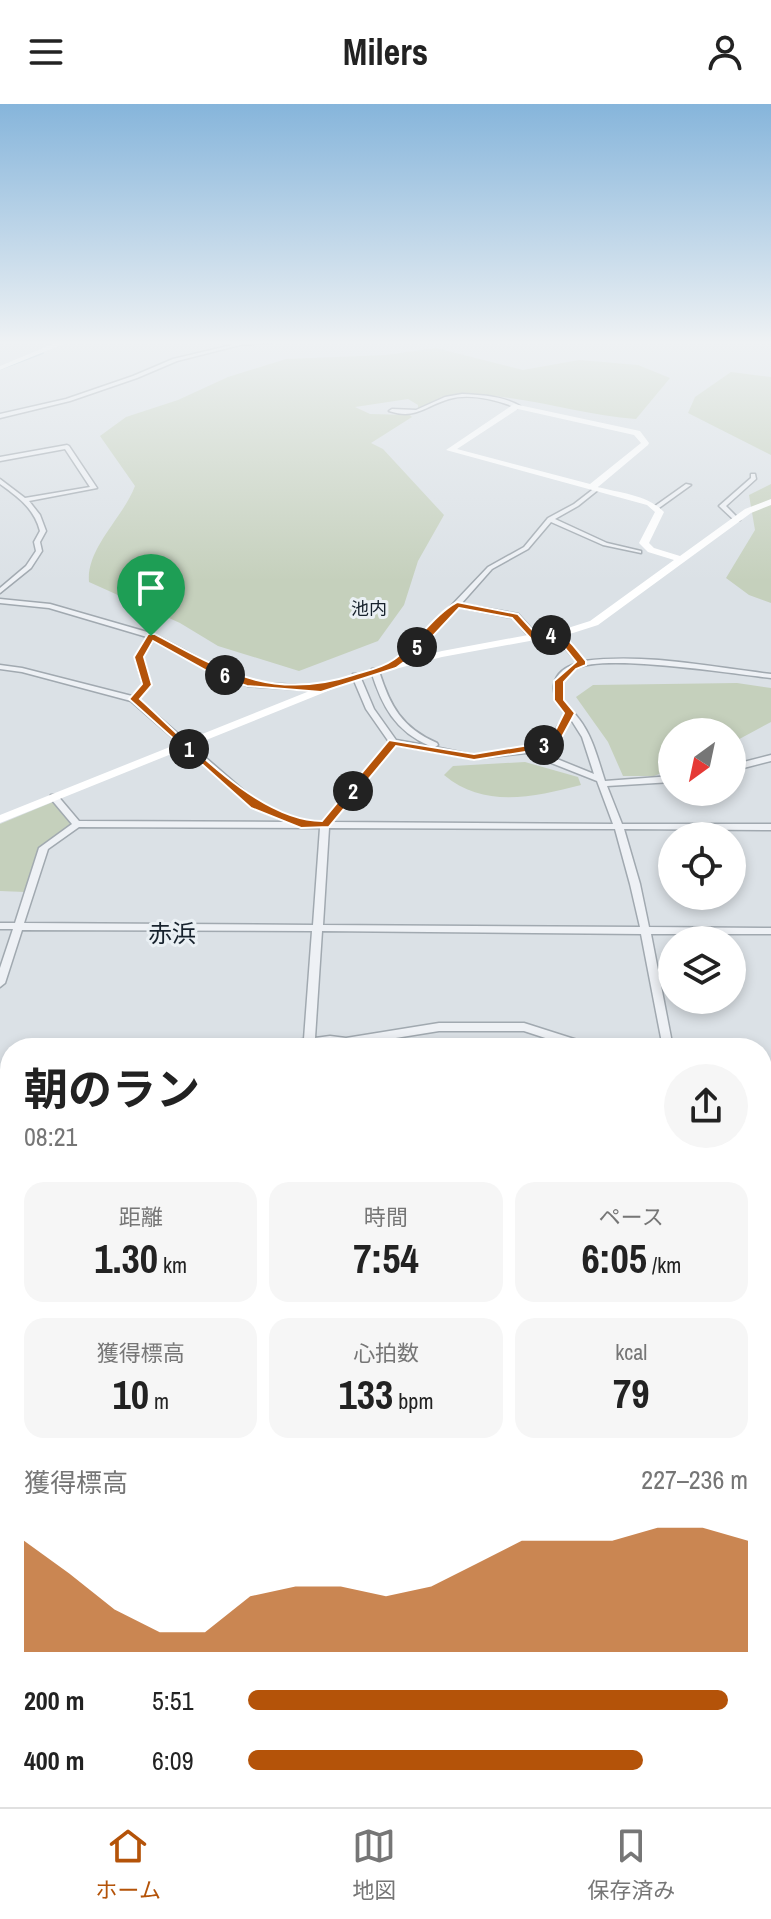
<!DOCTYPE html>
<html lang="ja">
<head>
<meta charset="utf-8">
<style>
	:root { --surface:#fff; --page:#f6f6f6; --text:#222; --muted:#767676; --line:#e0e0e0; --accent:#b45309 }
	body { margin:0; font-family:"Archivo Narrow","Noto Sans JP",sans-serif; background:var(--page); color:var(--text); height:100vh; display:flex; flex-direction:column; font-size:30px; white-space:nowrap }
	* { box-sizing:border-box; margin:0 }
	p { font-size:26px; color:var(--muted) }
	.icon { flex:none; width:44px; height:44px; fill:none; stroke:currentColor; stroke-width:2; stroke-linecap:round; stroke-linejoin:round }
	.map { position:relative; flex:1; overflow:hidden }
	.side { position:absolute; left:0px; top:934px; width:772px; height:770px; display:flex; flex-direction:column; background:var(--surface); border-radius:32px 32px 0 0; box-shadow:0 4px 12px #0003 }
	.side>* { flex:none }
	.needle { width:52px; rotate:213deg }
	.tools { position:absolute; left:658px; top:614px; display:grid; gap:16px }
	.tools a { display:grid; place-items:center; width:88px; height:88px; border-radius:50%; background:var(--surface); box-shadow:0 4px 12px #0003; font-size:40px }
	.pin { position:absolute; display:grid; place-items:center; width:68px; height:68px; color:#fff; margin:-82px -34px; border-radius:50% 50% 50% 0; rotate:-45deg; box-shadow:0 0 8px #0007 }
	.pin .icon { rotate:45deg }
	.km { position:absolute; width:40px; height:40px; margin:-20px; border-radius:50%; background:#222; color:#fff; font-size:22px; line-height:40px; text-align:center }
	.round { display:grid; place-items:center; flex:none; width:84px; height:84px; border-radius:42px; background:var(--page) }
	.headline { display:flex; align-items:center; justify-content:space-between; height:136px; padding:0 24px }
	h1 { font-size:44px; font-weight:700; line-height:60px }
	.figures { display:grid; grid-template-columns:repeat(3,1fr); gap:12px; height:136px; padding:8px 24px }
	.figures div { display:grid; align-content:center; border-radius:20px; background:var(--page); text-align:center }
	.figures b { font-size:40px; font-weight:700 }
	.figures small { font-size:22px; font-weight:400 }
	.figures p { font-size:22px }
	.chart { height:224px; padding:16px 24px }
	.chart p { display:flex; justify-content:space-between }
	.chart svg { width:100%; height:144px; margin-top:8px; fill:var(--accent); opacity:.7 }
	ul { padding:0 24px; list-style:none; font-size:26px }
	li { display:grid; grid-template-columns:128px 96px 1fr; align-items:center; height:60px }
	li i { height:20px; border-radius:10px; background:var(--accent) }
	header { display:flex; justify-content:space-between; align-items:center; height:104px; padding:0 24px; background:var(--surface); font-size:36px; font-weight:700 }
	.tabs { display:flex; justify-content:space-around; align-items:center; height:112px; border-top:2px solid var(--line); background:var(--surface); font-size:22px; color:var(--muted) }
	.tabs a { display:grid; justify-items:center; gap:4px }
	.tabs .on { color:var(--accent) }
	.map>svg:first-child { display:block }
</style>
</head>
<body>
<header><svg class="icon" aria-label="menu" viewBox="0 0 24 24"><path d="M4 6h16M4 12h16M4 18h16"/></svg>Milers<svg class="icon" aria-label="person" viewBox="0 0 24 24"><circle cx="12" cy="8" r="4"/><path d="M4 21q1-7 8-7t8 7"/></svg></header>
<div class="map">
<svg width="771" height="1703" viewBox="0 0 771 1703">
	<rect width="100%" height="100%" fill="#dbe1e6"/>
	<g fill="#c5d0bc">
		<path d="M436 244 523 266 579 256 638 261 670 274 636 315C575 311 512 286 451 292 440 293 428 303 418 308V301L408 295 355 303 370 310 410 311 412 313 371 339 383 345 444 411 418 457 404 501 378 537 299 567 218 542 180 519 89 478C86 444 123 414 135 382L100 332 126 313 178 296 228 273 286 255 386 251Z"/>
		<polygon points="731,268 771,273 771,351 688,309 695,293"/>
		<polygon points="771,380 771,499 749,491 726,474 755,426 749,391"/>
		<polygon points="737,579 771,584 771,618 732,639 732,628 672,628 672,665 654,672 623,672 608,638 576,593 593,581"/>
		<path d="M525 658 578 673 581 681C534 693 484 705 444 671L453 662Z"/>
		<polygon points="53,698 72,720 39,744 25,788 0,787 0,720"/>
	</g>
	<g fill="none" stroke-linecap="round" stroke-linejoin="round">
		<polyline stroke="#94b7c8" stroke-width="2" points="0,265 43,249"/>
		<g stroke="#a1a9b0" stroke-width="3">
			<g id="street">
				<polygon points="276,238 240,241 177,257 137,274 70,297 0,314 0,310 66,295 133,272 173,255 232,241 231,239"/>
				<path d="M462 290C482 291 503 292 520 302L517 304C497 296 470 289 449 295 425 302 416 316 389 307L392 305 416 306 445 293Z"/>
				<path d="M67 341 69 342 97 384 29 397 40 411 46 427 40 438 42 447 31 464 0 489V484L26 462 36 447 34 438 40 427C34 404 18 393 0 380V375L25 394 90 383 65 345 0 357V353Z"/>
				<polygon points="751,370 755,370 756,375 726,402 740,416 735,417 719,402 751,374"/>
				<polygon points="686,380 691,381 659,404 655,404 655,402"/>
				<path d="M596 383 598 384V386L578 402 555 415 607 439 641 447V449L603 441 551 418 528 445 492 465 461 500 518 510 537 531V535H531L513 514 458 503C443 519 410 561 389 564V560L412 543 488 463 524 443 548 414 574 400Z"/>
				<path d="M0 495 50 500 154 530 223 567 252 578 324 583 325 585 321 587 248 582 217 571 153 536 143 553 151 581 138 595 258 699 298 716 299 718H322L389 638 366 605 352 572 353 570H356L360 572 374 605 396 636 430 642C395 627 382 602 371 567L372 565H378L379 567C390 602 402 624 437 639L438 641 435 643 474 651 528 644 549 635 566 610C547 589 550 567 578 559L559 537 551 532V528C566 530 575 546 584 557 646 549 710 563 771 570V574C733 570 603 549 575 565 568 568 562 577 561 584 559 598 572 605 579 615 593 633 598 656 605 677L672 672V678L607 682 622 720H771V726L624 725 640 780 649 823 771 824V830H651L673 944H663L641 830 322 827 315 934 330 932 346 934 439 919H524L593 941 594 944H576L524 927H439L346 942 330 940 299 944H262L263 941 267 940 304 935 312 827 22 826 5 879 0 883V864L13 825H0V819H15L39 744 72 720 51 695 50 693 51 691H57L79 717 288 718 252 703 131 597 22 568 0 565V561L22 564 132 592 143 581 135 553 147 533 49 504 0 499ZM570 614 582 633 594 670 535 646 555 639ZM395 641 474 655 526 649 597 677 613 720 332 718ZM79 723 320 724 313 821 24 819 48 745ZM329 724 615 725 630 780 640 823 323 821Z"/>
				<polygon points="771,651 771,657 732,667 732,661"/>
				<polygon points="771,966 771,974 762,975 762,967"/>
				<polygon points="10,978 10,986 0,987 0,979"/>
				<polygon points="0,1302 10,1303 10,1317 0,1316"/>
				<rect x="762" y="1332" width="9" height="14"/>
				<polygon points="762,1639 768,1641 771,1651 771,1703 762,1703 761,1694"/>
				<rect x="287" y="1694" width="18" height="9"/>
			</g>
		</g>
		<g stroke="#82929d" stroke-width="3">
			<g id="highway">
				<polygon points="771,1054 771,1072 762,1074 762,1056"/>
				<polygon points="771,1072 771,1090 762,1092 762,1074"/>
				<polygon points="0,1126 10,1126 10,1163 0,1162"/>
			</g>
		</g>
		<use href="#street" fill="#eef1f5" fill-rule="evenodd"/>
		<g fill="#fff" fill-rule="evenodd">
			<polygon points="58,238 68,238 0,266 0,262"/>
			<path d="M514 300 640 327 649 339 648 341 598 383C620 389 648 391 664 408L649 439 654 444 680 452 745 405 771 395V401L751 409 598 521 573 529 442 553 360 574 0 719V711L352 570 442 547 571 523 590 517 674 456 648 448 639 439 655 408 647 401 446 346ZM518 305 634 331 641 339 590 380 457 345Z"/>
		</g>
		<use href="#highway" fill="#fff" fill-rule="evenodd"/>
	</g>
	<linearGradient id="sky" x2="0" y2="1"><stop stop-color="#86b5db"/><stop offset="0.5" stop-color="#eff2f4"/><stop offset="1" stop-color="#eff2f4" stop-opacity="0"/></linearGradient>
	<rect width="771" height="477" fill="url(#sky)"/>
	<path fill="#b45309" stroke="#fff" stroke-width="2" fill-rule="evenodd" d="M457 498 518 510 536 530C566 525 568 536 586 557V561L576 565 564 578V596L575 609 562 633 544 645 474 656 396 642 329 723 301 724 251 704 129 595 142 580 134 553 148 530H155C223 567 273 597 353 571 366 567 382 564 393 556 416 540 433 511 457 498ZM459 504 512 514 531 535C563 536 554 531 576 558L554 577V596L564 609 554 629 541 639 474 650 389 636 322 717C258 717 186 636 140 595L152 581 144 553 153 537 216 572 247 582 321 588 396 564 419 547Z"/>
	<g text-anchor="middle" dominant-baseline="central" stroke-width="6" stroke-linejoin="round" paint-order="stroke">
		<g font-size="18" fill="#17222d" stroke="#eaf0f4">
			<text x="369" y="504">池内</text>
		</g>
		<g font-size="24" fill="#17222d" stroke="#eaf0f4">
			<text x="172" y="829">赤浜</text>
		</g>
	</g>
</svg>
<div class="tools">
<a><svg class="needle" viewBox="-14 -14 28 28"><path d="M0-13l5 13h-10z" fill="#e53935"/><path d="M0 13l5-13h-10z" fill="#767676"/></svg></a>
<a><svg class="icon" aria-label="locate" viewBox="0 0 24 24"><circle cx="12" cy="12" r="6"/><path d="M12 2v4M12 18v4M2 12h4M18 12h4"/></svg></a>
<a><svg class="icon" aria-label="layers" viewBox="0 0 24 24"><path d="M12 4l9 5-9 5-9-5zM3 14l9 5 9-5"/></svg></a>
</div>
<div class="pin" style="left:151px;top:532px;background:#1e9e55"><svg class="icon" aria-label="arrive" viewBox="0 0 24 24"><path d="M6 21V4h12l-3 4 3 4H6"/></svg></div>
<b class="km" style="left:189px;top:645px">1</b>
<b class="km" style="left:353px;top:687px">2</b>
<b class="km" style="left:544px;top:641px">3</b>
<b class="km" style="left:551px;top:531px">4</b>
<b class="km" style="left:417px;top:543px">5</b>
<b class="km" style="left:225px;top:571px">6</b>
<section class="side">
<div class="headline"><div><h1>朝のラン</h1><p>08:21</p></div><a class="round"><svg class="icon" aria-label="share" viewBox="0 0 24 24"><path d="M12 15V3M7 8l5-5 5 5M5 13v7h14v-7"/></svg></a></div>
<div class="figures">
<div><p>距離</p><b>1.30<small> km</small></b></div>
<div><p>時間</p><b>7:54</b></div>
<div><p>ペース</p><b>6:05<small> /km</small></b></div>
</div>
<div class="figures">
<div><p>獲得標高</p><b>10<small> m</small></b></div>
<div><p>心拍数</p><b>133<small> bpm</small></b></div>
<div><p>kcal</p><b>79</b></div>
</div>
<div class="chart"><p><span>獲得標高</span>227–236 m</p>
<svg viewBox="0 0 160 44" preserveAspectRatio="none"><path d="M0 44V10L10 20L20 31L30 38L40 38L50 27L60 24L70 24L80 27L90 24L100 17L110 10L120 10L130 10L140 6L150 6L160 10V44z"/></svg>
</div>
<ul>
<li><b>200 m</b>5:51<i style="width:96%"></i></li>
<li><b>400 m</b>6:09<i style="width:79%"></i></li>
</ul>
</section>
</div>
<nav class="tabs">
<a class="on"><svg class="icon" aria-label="home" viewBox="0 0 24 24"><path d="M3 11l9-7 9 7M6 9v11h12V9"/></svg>ホーム</a>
<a><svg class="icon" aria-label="map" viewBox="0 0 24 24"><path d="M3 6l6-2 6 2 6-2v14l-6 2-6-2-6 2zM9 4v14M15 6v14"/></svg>地図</a>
<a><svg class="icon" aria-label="saved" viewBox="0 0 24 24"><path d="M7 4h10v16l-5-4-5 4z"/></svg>保存済み</a>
</nav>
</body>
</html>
